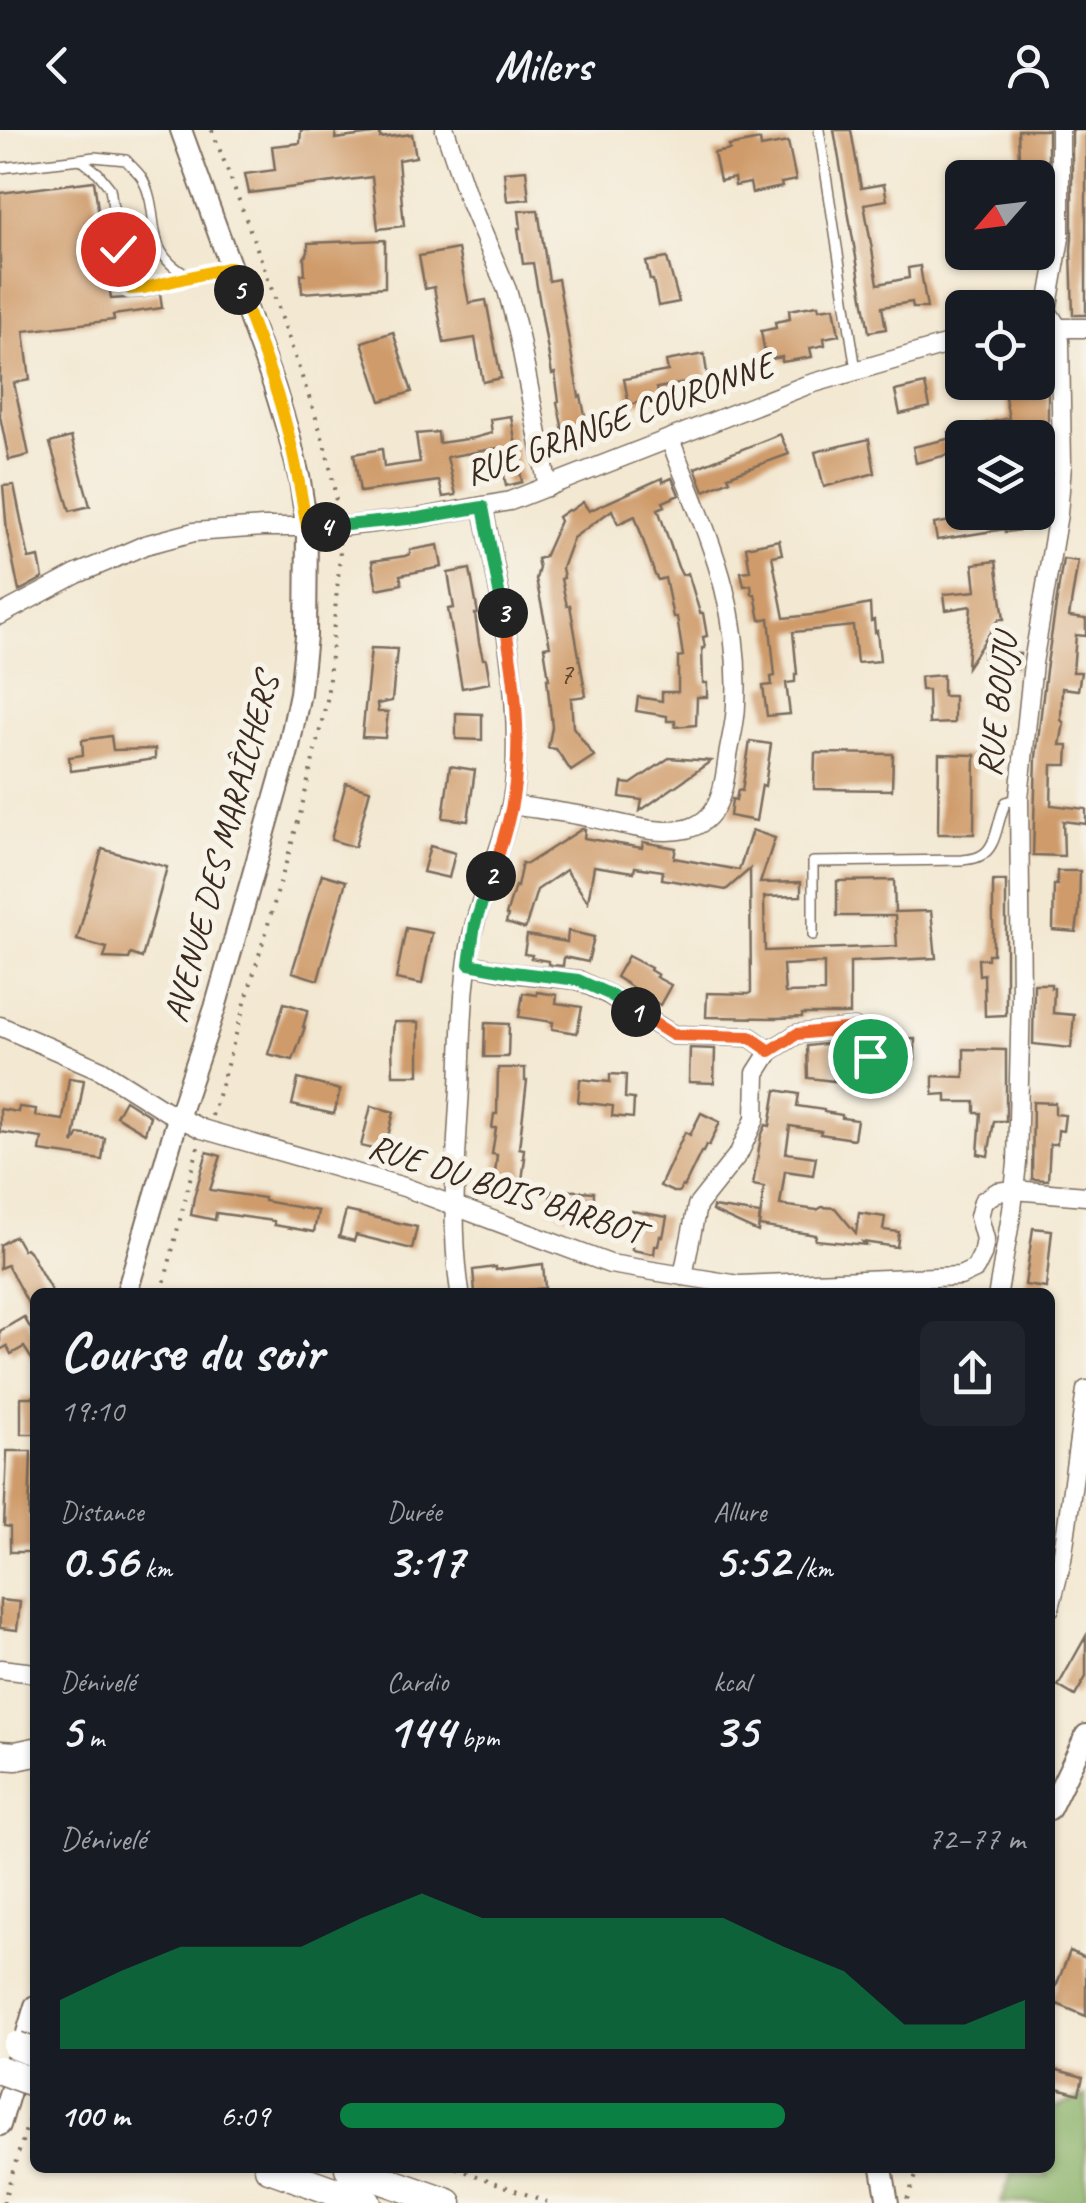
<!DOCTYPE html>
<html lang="fr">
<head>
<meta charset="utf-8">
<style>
	:root { --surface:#171b24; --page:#20242c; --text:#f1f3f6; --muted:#9ea1a6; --accent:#0b8043 }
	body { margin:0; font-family:Caveat,sans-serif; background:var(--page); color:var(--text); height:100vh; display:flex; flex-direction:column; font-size:38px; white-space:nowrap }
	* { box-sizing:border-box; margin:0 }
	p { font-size:32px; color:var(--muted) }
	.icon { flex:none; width:55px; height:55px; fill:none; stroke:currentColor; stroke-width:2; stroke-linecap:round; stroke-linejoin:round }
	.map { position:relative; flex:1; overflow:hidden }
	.details { position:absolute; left:30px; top:1158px; width:1025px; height:885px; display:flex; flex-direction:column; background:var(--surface); border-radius:15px; box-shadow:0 2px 8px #0004 }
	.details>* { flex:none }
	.needle { width:65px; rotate:242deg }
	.fabs { position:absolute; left:945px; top:30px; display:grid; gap:20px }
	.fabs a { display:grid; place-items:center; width:110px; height:110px; border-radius:15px; background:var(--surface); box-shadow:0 2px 8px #0004; font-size:50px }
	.pin { position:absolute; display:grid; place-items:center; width:85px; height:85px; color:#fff; margin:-42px; border:5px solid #fff; border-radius:50%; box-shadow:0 2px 10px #0007 }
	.km { position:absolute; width:50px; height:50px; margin:-25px; border-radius:50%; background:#222; color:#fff; font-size:28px; line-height:50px; text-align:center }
	.round { display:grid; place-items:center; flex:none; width:105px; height:105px; border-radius:15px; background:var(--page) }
	.headline { display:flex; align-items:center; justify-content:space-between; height:170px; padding:0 30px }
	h1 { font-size:55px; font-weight:800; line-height:75px }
	.figures { display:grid; grid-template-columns:repeat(3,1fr); gap:15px; height:170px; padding:10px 30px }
	.figures div { display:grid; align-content:center }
	.figures b { font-size:50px; font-weight:800 }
	.figures small { font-size:28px; font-weight:400 }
	.figures p { font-size:28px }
	.chart { height:280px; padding:20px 30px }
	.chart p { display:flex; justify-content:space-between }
	.chart svg { width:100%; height:180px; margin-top:10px; fill:var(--accent); opacity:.7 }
	ul { padding:0 30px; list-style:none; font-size:32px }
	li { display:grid; grid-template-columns:160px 120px 1fr; align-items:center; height:75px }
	li i { height:25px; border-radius:12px; background:var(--accent) }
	header { display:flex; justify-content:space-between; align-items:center; height:130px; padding:0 30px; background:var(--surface); font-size:45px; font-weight:800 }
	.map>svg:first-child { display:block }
</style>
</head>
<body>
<header><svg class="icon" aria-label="back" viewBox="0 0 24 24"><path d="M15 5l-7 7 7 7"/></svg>Milers<svg class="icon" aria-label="person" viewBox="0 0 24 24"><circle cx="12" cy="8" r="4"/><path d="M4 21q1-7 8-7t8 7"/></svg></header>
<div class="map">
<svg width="1086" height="2073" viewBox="0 0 1086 2073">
	<rect width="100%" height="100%" fill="#f7f3e8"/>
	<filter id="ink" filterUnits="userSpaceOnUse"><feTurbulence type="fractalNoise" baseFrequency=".01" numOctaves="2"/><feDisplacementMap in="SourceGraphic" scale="20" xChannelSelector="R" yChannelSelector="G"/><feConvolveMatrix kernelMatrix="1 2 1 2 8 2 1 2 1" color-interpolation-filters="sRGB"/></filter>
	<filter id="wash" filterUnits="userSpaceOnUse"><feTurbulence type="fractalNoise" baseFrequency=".0048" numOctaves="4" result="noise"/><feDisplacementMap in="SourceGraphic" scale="40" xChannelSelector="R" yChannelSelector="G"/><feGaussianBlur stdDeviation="2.25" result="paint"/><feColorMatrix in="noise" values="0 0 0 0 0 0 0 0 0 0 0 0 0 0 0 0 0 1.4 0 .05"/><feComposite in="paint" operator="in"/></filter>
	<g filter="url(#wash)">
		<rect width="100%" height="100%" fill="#f3e8d2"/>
		<polygon fill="#88b168" stroke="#626e43" stroke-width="2.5" points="1086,1966 1086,2073 1001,2073 1012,2042 1048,2047 1044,2038 1050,2038 1050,1980"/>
		<g id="blocks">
			<g fill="#cf9b6b" fill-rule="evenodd">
				<polygon points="301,0 336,0 335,9 380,3 380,8 412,4 416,27 398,30 404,96 378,99 372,47 249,63 245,44 275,40 272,16 300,13"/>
				<polygon points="834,0 851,0 861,58 884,54 887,70 864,74 878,154 909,148 908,138 920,136 927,178 913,178 912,172 882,177 886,199 869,202"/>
				<polygon points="1018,0 1048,0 1048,43 1023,48 998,48 997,31 1019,31"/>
				<polygon points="1072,0 1086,0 1086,185 1073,185 1071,120 1072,108"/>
				<polygon points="760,10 761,17 788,12 796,50 781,53 782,57 752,63 750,53 735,56 734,48 720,51 714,23 730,20 729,16"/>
				<polygon points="526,40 529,69 507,71 504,42"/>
				<polygon points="94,51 111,169 144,167 160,163 162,178 113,185 114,190 24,201 30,250 14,253 29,325 9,330 0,286 0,63"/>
				<polygon points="538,80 549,151 558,149 579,267 581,266 589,305 565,310 557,272 559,271 555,243 552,244 533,133 523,134 518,98 521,98 519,81"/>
				<polygon points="385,110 385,157 302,163 301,144 305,144 304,128 308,122 308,113"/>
				<polygon points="458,119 469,173 486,170 501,248 483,252 475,208 444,213 434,157 425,159 419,126"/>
				<polygon points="667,128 679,172 658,176 653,150 650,150 646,132"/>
				<polygon points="818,175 819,179 834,177 839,205 824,208 825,215 810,218 812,227 782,232 782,227 766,230 761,201 776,198 775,192 790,189 789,180"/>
				<polygon points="393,202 412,262 381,271 362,212"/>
				<polygon points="704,224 708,249 657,258 659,268 629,275 624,249 668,241 666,231"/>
				<polygon points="1002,252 1027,252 1029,264 1048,260 1048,308 962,308 962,321 916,333 913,317 952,308 950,308 949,302 1009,288"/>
				<polygon points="925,254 930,277 900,284 895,261"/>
				<polygon points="511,286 522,352 506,356 499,318 447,327 456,365 443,367 439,351 360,362 354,324 382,319 384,337 420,332 416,304 438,302 439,313 474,308 492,303 490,289"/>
				<polygon points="780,304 789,324 728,346 730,350 704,361 695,338"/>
				<polygon points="71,307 90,376 70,381 50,313"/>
				<polygon points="869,309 875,343 824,357 815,322"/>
				<polygon points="662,348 663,352 672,348 679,365 663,372 665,376 658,379 678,437 682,445 688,443 700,483 703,483 707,506 703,507 705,518 702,518 703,553 707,553 707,567 697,567 696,595 675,597 675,591 667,591 667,586 636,581 638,567 662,571 662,562 678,562 678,527 683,526 677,487 673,487 665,448 658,450 655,445 635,386 618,394 612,380 573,408 562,438 564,448 561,449 567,476 570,475 586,566 571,568 573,597 594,626 571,641 556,619 548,618 552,597 547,549 549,549 544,517 550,516 536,449 539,438 537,429 544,427 560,391 558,387 568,380 570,381 583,372 589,381"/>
				<polygon points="14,355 29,429 39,427 43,448 19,461 7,402 3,356"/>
				<polygon points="991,382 1020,382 1022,400 1005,402 1005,399 937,410 934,394 991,384"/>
				<polygon points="779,410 782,424 772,426 784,488 821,484 870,474 871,491 874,490 875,502 877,501 880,531 857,533 853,496 793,502 797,544 795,544 795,552 786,553 790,584 767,586 763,556 772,555 771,547 775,546 769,488 760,490 755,464 752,464 751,455 744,456 741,442 750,441 746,417"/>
				<polygon points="438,415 442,437 400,445 402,454 377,459 372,431 405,426 410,424 410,420"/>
				<polygon points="1063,429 1078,431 1069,487 1086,489 1086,506 1076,505 1073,542 1081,542 1078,560 1062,558 1061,590 1064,593 1060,615 1068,615 1067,635 1052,635 1051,675 1086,679 1086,694 1063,691 1064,726 1033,725 1036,627 1046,540"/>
				<polygon points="996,431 1004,489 999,489 967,537 971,476 946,480 944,464 976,461 973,434"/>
				<polygon points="470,439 478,484 475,484 479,512 483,529 486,529 490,553 462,558 448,479 454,478 448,443"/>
				<polygon points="371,518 397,519 392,571 377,574 378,582 388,582 385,608 362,607"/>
				<polygon points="983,522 1020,524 1018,539 1004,538 1004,551 989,551 989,539 986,538"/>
				<polygon points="943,545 943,566 954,566 954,593 929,594 928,560 921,560 920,547"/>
				<polygon points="456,583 482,584 482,610 456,609"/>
				<polygon points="111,606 113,620 155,619 155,629 71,641 69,627 83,625 82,610"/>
				<polygon points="750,611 771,614 765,656 762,655 756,691 730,686 732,669 736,670 738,660 742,661"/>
				<polygon points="815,623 893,624 892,660 814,659"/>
				<polygon points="939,624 975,625 974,704 938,704"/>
				<polygon points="669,628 711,631 640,681 642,670 620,667 622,653 631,654"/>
				<polygon points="450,636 475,640 468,691 443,688"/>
				<polygon points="346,653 370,660 355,717 331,710"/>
				<path d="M582 699H585L584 708 642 718 643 712 676 718 674 728 739 740 752 700 775 708 760 753 801 752V766L764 767 765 821 897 816 895 786H837V751L894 750 895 782 931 781 936 828 850 832V884H802V887L777 888 706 887 707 863 749 864 751 862 750 739 726 760 662 749 663 741 635 737 634 742 594 736 588 772 566 740 537 760 525 799 506 793 508 786 506 785 515 756 517 757 522 733 527 734ZM824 833V862L785 863 783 835Z"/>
				<polygon points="430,716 455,723 449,748 423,742"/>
				<polygon points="102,719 167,737 142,828 131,824 129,829 104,828 107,818 77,810"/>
				<polygon points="1057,741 1080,741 1079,781 1076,802 1053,800 1054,755 1057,755"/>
				<polygon points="322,744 346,751 318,850 292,842"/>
				<polygon points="993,751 1006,751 1006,885 985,886 984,844 979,845 978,829 988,829 988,824 993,824"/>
				<polygon points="406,798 432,803 422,854 396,849"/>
				<polygon points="568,801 594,807 588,832 564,827 563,836 551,835 548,834 548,831 531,828 532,825 524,824 527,805 567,812"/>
				<polygon points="628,826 651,838 650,840 658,845 656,847 671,855 660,875 616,847"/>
				<polygon points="1034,854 1051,854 1051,858 1054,858 1053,883 1074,885 1071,918 1033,914"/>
				<polygon points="537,862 557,865 556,873 582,877 577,903 552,899 553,892 519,887 523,863 537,865"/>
				<polygon points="284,873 308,880 303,897 305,897 293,930 268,924"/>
				<polygon points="394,892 419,892 419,945 393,945 392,918"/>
				<polygon points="485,893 509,894 508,927 484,927"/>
				<polygon points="915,909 915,930 890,930 890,910"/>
				<polygon points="832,913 832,928 834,928 834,951 808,948 807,916"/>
				<polygon points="690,918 715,919 714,953 689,952"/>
				<polygon points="964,919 1006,920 1006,991 994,991 988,1026 978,1024 981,983 975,983 975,972 946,972 946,964 933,965 933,946 964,947"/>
				<polygon points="498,938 525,938 525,951 527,951 519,1018 524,1019 523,1028 525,1028 520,1066 493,1063 497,1025 492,1024 496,998 492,998 494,984 497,984"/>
				<polygon points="610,944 626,945 625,968 634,969 633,988 612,986 613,976 578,972 580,949 610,952"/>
				<polygon points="69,948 84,950 73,1014 79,1004 105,1008 102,1030 40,1021 42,1008 0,1002 0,979 18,982 19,977 36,979 35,986 63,990"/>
				<polygon points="298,949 340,960 334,984 292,975"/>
				<polygon points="776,960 799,964 797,976 824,980 824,982 842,985 842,988 857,990 854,1009 820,1004 821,1001 790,996 786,1023 816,1027 813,1045 785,1041 780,1075 817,1080 822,1077 835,1078 856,1103 859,1083 885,1087 883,1100 899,1102 897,1117 863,1112 866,1115 815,1110 816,1105 759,1096 764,1057 753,1055 761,1006 766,995 770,996"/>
				<polygon points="125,970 150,986 145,1003 116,986"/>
				<polygon points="1033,972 1055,973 1055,984 1065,985 1063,1001 1058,1000 1057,1014 1050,1014 1048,1050 1032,1049"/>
				<polygon points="371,976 394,982 384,1022 361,1016"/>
				<polygon points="701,983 720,992 709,1016 706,1015 703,1022 701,1022 684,1057 682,1056 679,1062 673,1062 660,1056 685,1002 690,1005"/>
				<polygon points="207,1022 221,1026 210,1060 264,1068 264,1071 318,1081 314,1102 274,1095 274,1091 216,1083 215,1090 191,1085 194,1067"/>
				<polygon points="559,1060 594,1062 593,1089 558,1084 558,1080 549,1080 551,1061 559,1062"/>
				<polygon points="713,1077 760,1084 758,1102 712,1081"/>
				<polygon points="346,1081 417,1097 412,1119 356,1105 354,1111 339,1107"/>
				<polygon points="632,1081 667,1087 663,1107 660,1106 658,1116 655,1116 654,1124 632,1120"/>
				<polygon points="1033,1098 1052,1100 1046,1158 1025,1155"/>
				<polygon points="15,1106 23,1120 26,1118 29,1121 52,1162 35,1162 35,1186 7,1135 0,1138 0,1115"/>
				<polygon points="543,1134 545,1158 510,1162 475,1162 473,1140 496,1137 496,1140"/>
				<polygon points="24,1187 35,1206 35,1234 24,1217 11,1224 7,1216 0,1220 0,1201"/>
				<rect x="21" y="1267" width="14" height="37"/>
				<polygon points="7,1321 31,1321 29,1388 32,1388 31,1422 10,1422 10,1397 4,1396"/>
				<polygon points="0,1470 20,1472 17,1500 0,1498"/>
				<polygon points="1086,1506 1086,1547 1075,1566 1058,1556"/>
				<polygon points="1070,1821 1086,1828 1086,1886 1050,1871"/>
				<polygon points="1050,1938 1083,1947 1079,1964 1050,1956"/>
			</g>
		</g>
	</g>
	<g filter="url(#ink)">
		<use href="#blocks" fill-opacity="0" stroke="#7b6c5d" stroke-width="2.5"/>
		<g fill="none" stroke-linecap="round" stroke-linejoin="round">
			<g stroke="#7b6c5d" stroke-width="12">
				<g id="service">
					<polyline points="819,0 856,240"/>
					<polyline points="0,38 80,29"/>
					<path d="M189 146C140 122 163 86 142 48 138 42 131 36 126 30L94 27 80 29 98 43 110 58 124 147 130 159H144L229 138"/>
					<path d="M813 805V732L963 730C969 729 975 729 980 726 998 718 997 688 1006 672L1019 668"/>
				</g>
			</g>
			<g stroke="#7b6c5d" stroke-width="21">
				<g id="minor">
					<polyline points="445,0 468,68 507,160 518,201 548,357"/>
					<polyline points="1058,198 1086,198"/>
					<polyline points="1038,210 1060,212"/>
					<polyline points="0,485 77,444 115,428 145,415 194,402 263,397 338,397 418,388 510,371 807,255 962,210"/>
					<path d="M512 675C537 679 562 682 588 687 618 692 654 706 686 699 721 691 724 656 728 626 731 608 736 591 736 573 741 469 705 402 670 309"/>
					<polyline points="469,834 513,843 578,850 609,865 673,905 750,907 770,921 756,943 755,989 739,1023 697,1076 683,1146"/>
					<polyline points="0,896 101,940 166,981 202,999 404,1057 610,1134 739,1155 960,1146 975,1139 982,1125 985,1109 979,1087 983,1071 997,1062 1014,1060 1086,1066"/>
					<polyline points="770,921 797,904 854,898 870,926 869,946"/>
					<path d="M460 1162C450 1094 456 1027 460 958 462 904 462 846 475 793 488 743 511 699 515 647 521 555 500 467 483 377"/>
					<polyline points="998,1162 1012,1080 1017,1033 1021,866 1019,668 1033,533 1058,384 1062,335 1060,212 1058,198 1047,181 1060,108 1060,0"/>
					<polyline points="1050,1478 1062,1430 1086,1260"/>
					<polyline points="0,1539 35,1543"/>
				</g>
			</g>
			<g stroke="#7b6c5d" stroke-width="24">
				<g id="tertiary">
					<polyline points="127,1162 178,988 215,878 288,621 300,563 306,506 307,398 300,351 289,305 274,256 181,0"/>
					<polyline points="1050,1679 1086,1605"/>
					<polyline points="0,1995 35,1876"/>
					<polyline points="882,2038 888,2073"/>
				</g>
			</g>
			<g stroke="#7b6c5d" stroke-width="31">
				<g id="trunk">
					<polyline points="0,1625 16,1626 35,1622"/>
					<polyline points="269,2038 367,2073"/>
					<polyline points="349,2038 448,2073"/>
				</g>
			</g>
			<g stroke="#7b6c5d" stroke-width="4" stroke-dasharray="2.5 8" stroke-linecap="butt">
				<path d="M212 0C242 77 271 154 297 233 314 281 333 331 337 382"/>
				<polyline points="212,986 300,685 327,570 340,426 339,412"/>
				<polyline points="162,1162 198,1017"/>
				<polyline points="456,2038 550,2073"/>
				<polyline points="907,2069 919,2038"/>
				<polyline points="3,2073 34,1973"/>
			</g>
			<use href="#service" stroke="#fff" stroke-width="9"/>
			<use href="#minor" stroke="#fff" stroke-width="18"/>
			<use href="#tertiary" stroke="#fff" stroke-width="20"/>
			<use href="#trunk" stroke="#fff" stroke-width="28"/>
			<g stroke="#7b6c5d" stroke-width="31" stroke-linecap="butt">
				<g id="trunk-bridge">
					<polyline points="17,1916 35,1923"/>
					<polyline points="0,1940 35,1953"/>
				</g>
			</g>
			<use href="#trunk-bridge" stroke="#fff" stroke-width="28"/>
		</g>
	</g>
	<g fill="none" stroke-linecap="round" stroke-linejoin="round" filter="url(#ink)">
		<g stroke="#fff" stroke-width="20">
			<polyline id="split-1" points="636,882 673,905 750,907 770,921 797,904 854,898 870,926"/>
		</g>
		<g stroke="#fff" stroke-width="20">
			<polyline id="split-2" points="491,746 475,794 469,834 513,842 578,850 609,864 636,882"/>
		</g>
		<g stroke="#fff" stroke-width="20">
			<path id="split-3" d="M491 746C499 724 506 702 511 679 524 615 515 547 503 483"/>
		</g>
		<g stroke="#fff" stroke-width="20">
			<polyline id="split-4" points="326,397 418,388 483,377 503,483"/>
		</g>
		<g stroke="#fff" stroke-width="20">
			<path id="split-5" d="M239 160C251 192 264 223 274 255 290 301 299 350 307 398L326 397"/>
		</g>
		<g stroke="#fff" stroke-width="20">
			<polyline id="split-6" points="118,119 124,146 130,159 144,158 231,137 239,160"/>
		</g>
		<use href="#split-1" stroke="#f0652b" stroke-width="12"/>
		<use href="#split-2" stroke="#22a559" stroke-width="12"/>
		<use href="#split-3" stroke="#f0652b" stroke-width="12"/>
		<use href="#split-4" stroke="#22a559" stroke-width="12"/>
		<use href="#split-5" stroke="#f5b400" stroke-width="12"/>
		<use href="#split-6" stroke="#f5b400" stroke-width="12"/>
	</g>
	<g text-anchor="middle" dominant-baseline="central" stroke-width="10" stroke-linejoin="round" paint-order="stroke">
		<g font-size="30" fill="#604631">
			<text x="566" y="543">7</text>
		</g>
		<g font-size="35" fill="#3b2a1e" stroke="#f7f3e8">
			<text transform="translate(619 289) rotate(-20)">RUE GRANGE COURONNE</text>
			<text transform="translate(997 575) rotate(-83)">RUE BOUJU</text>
			<text transform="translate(221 718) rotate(-75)">AVENUE DES MARAÎCHERS</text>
			<text transform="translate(506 1059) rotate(18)">RUE DU BOIS BARBOT</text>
		</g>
	</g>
</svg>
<div class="fabs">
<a><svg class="needle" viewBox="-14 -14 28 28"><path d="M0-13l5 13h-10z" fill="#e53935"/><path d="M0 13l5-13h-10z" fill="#9ea1a6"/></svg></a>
<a><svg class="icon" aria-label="locate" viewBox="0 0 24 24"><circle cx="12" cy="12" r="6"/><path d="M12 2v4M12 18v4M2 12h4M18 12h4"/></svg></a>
<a><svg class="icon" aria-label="layers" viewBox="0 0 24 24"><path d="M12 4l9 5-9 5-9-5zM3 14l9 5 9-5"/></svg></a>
</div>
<div class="pin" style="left:870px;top:926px;background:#1e9e55"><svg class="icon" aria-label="arrive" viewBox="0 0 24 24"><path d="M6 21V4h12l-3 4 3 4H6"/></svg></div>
<div class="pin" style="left:118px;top:119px;background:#d93025"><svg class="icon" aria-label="check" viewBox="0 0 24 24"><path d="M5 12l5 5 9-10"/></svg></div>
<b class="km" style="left:636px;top:882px">1</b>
<b class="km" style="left:491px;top:746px">2</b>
<b class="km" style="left:503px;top:483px">3</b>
<b class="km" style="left:326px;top:397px">4</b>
<b class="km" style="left:239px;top:160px">5</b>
<section class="details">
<div class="headline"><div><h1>Course du soir</h1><p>19:10</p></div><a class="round"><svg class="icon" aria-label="share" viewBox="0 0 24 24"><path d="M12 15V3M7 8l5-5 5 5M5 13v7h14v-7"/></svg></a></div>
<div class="figures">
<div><p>Distance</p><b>0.56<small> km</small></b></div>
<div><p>Durée</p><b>3:17</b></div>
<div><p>Allure</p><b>5:52<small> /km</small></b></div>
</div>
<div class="figures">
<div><p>Dénivelé</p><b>5<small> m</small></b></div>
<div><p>Cardio</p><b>144<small> bpm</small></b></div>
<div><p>kcal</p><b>35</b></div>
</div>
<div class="chart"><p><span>Dénivelé</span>72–77 m</p>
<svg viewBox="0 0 160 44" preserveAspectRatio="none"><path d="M0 44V32L10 25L20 19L30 19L40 19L50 12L60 6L70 12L80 12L90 12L100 12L110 12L120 19L130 25L140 38L150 38L160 32V44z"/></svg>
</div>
<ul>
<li><b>100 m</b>6:09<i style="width:65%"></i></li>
</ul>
</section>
</div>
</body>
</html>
